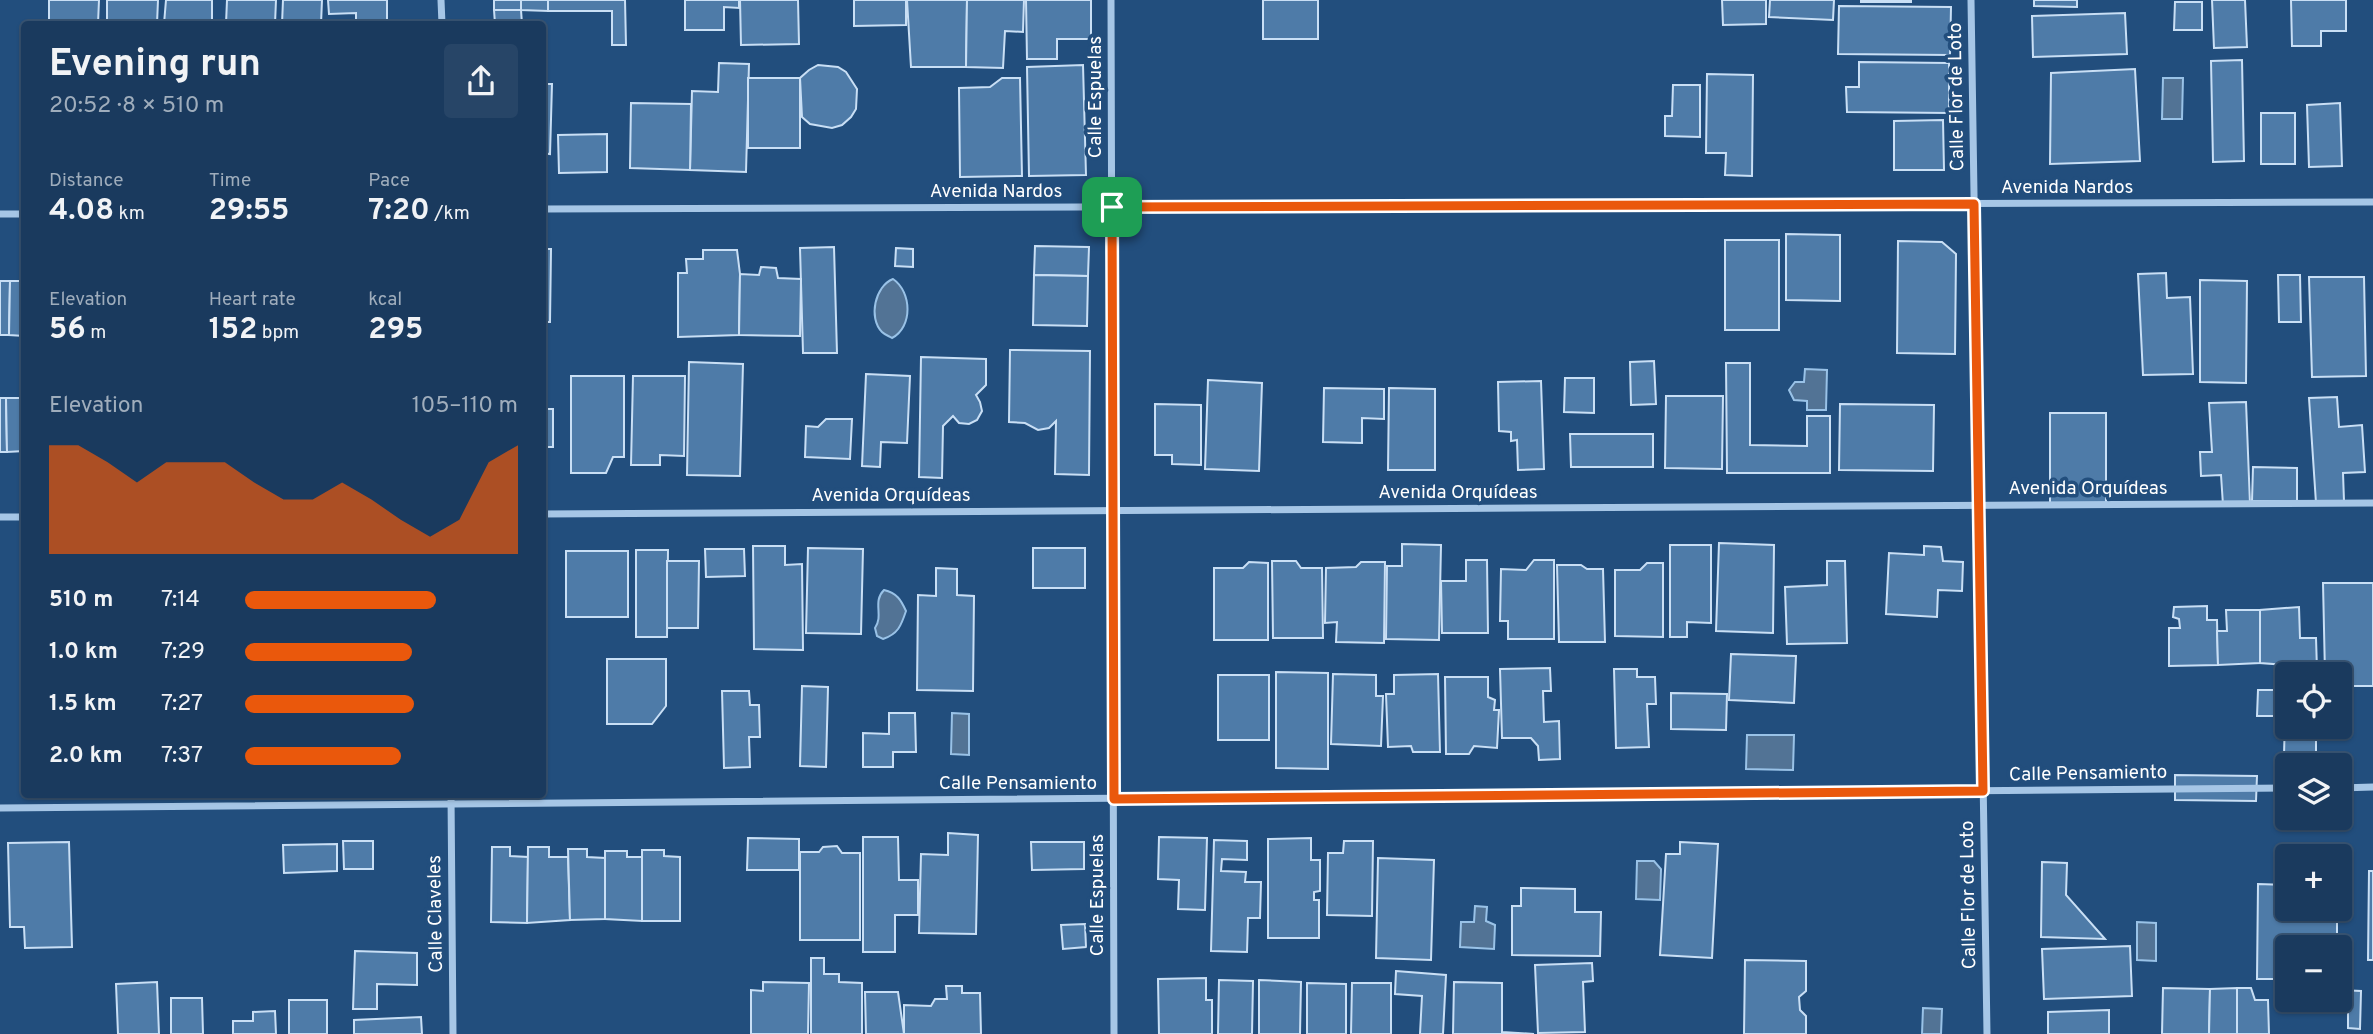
<!DOCTYPE html>
<html lang="en">
<head>
<meta charset="utf-8">
<style>
	:root { --surface:#1a3a5e; --page:#274567; --text:#f1f3f6; --muted:#9fadbc; --line:#385473; --accent:#ea580c }
	body { margin:0; font-family:Overpass,sans-serif; background:var(--page); color:var(--text); height:100vh; display:flex; flex-direction:column; font-size:26px; white-space:nowrap }
	* { box-sizing:border-box; margin:0 }
	p { font-size:23px; color:var(--muted) }
	.icon { flex:none; width:38px; height:38px; fill:none; stroke:currentColor; stroke-width:2; stroke-linecap:round; stroke-linejoin:round }
	.map { position:relative; flex:1; overflow:hidden }
	.sheet { position:absolute; left:21px; top:21px; width:525px; height:777px; display:flex; flex-direction:column; background:var(--surface); border-radius:7px; box-shadow:0 2px 5px #0004,0 0 0 2px var(--line) }
	.sheet>* { flex:none }
	.tools { position:absolute; left:2275px; top:662px; display:grid; gap:14px }
	.tools a { display:grid; place-items:center; width:77px; height:77px; border-radius:7px; background:var(--surface); box-shadow:0 2px 5px #0004,0 0 0 2px var(--line); font-size:35px }
	.pin { position:absolute; display:grid; place-items:center; width:60px; height:60px; color:#fff; margin:-30px; border-radius:14px; box-shadow:0 4px 10px #0006 }
	.round { display:grid; place-items:center; flex:none; width:74px; height:74px; border-radius:7px; background:var(--page) }
	.head { display:flex; align-items:center; justify-content:space-between; height:119px; padding:0 28px }
	h1 { font-size:38px; font-weight:700; line-height:52px }
	.figures { display:grid; grid-template-columns:repeat(3,1fr); gap:10px; height:119px; padding:7px 28px }
	.figures div { display:grid; align-content:center }
	.figures b { font-size:30px; font-weight:700 }
	.figures small { font-size:19px; font-weight:400 }
	.figures p { font-size:19px }
	.chart { height:196px; padding:14px 28px }
	.chart p { display:flex; justify-content:space-between }
	.chart svg { width:100%; height:126px; margin-top:7px; fill:var(--accent); opacity:.7 }
	ul { padding:0 28px; list-style:none; font-size:23px }
	li { display:grid; grid-template-columns:112px 84px 1fr; align-items:center; height:52px }
	li i { height:18px; border-radius:9px; background:var(--accent) }
	.map>svg:first-child { display:block }
</style>
</head>
<body>
<div class="map">
<svg width="2373" height="1034" viewBox="0 0 2373 1034">
	<rect width="100%" height="100%" fill="#224e7d"/>
	<g fill="#527395" stroke="#99c2e7" stroke-width="2">
		<polygon points="2163,78 2183,78 2182,119 2162,119"/>
		<path d="M893 279C912 292 913 327 892 338 889 336 885 335 882 332 868 318 875 286 893 279Z"/>
		<polygon points="1805,369 1827,370 1826,410 1807,410 1807,401 1794,400 1789,390 1795,382 1804,382"/>
		<path d="M884 590C897 593 901 600 906 611 901 626 898 634 883 639L877 636 875 628C884 615 872 602 884 590Z"/>
		<polygon points="952,713 969,714 969,755 951,754"/>
		<polygon points="1747,735 1794,735 1793,770 1746,769"/>
		<polygon points="1637,861 1654,861 1661,869 1660,900 1636,899"/>
		<polygon points="1475,906 1487,907 1486,921 1495,925 1494,949 1460,947 1461,922 1474,922"/>
		<polygon points="2137,922 2156,923 2156,961 2137,960"/>
		<polygon points="1923,1008 1942,1009 1941,1034 1922,1034"/>
	</g>
	<g fill="#4e7ba8" stroke="#c9dff5" stroke-width="2">
		<polygon points="49,0 99,0 98,24 49,24"/>
		<polygon points="107,0 158,0 157,24 107,24"/>
		<polygon points="166,0 212,0 212,24 164,24"/>
		<polygon points="227,0 276,0 275,24 226,24"/>
		<polygon points="283,0 322,0 321,24 282,24"/>
		<polygon points="328,0 387,0 387,24 356,24 356,13 329,14"/>
		<rect x="494" y="0" width="27" height="10"/>
		<polygon points="521,0 548,0 548,11 521,10"/>
		<polygon points="548,0 625,0 626,45 612,45 612,11 548,11"/>
		<polygon points="685,0 739,0 739,8 724,7 724,30 685,30"/>
		<polygon points="740,0 798,0 799,44 741,45"/>
		<polygon points="854,0 906,0 906,25 854,26"/>
		<polygon points="907,0 967,0 966,67 911,67"/>
		<polygon points="967,0 1024,0 1023,32 1005,31 1003,68 966,67"/>
		<polygon points="1026,0 1091,0 1091,39 1057,39 1057,59 1027,59"/>
		<rect x="1263" y="0" width="55" height="39"/>
		<polygon points="1722,0 1766,0 1766,24 1723,25"/>
		<polygon points="1770,0 1834,0 1833,20 1769,17"/>
		<rect x="1861" y="0" width="50" height="2"/>
		<polygon points="2034,0 2077,0 2077,7 2034,6"/>
		<polygon points="2212,0 2245,0 2247,47 2214,48"/>
		<polygon points="2291,0 2346,0 2346,31 2321,31 2321,46 2292,46"/>
		<polygon points="2175,2 2202,2 2202,30 2174,30"/>
		<polygon points="1839,6 1951,7 1950,55 1838,54"/>
		<polygon points="494,10 521,10 522,24 495,24"/>
		<polygon points="2125,13 2127,54 2033,57 2032,16"/>
		<polygon points="2242,60 2244,161 2213,162 2211,61"/>
		<polygon points="1859,62 1949,63 1949,113 1847,112 1846,87 1859,87"/>
		<polygon points="719,63 749,64 746,172 690,170 692,91 718,92"/>
		<polygon points="818,65 838,67 846,72 857,89 856,109 851,117 842,125 832,128 810,124 802,117 800,78 809,70"/>
		<polygon points="1083,65 1086,175 1029,176 1027,67"/>
		<polygon points="2135,69 2140,161 2050,164 2051,73"/>
		<polygon points="1707,74 1753,75 1752,176 1725,175 1726,153 1706,153"/>
		<rect x="748" y="78" width="52" height="70"/>
		<polygon points="1002,78 1020,78 1022,176 960,177 959,88 990,87"/>
		<polygon points="542,84 552,84 550,154 542,153"/>
		<polygon points="1673,85 1700,85 1700,137 1665,136 1665,116 1672,116"/>
		<polygon points="631,103 691,104 690,170 630,168"/>
		<polygon points="2340,103 2342,166 2309,167 2307,105"/>
		<rect x="2261" y="113" width="34" height="51"/>
		<polygon points="1943,120 1944,170 1894,170 1894,121"/>
		<polygon points="607,134 607,172 559,173 558,135"/>
		<polygon points="1786,234 1840,235 1840,301 1786,300"/>
		<rect x="1725" y="240" width="54" height="90"/>
		<polygon points="1898,241 1942,242 1956,254 1955,354 1897,353"/>
		<polygon points="1035,246 1089,247 1088,276 1034,275"/>
		<polygon points="834,247 837,353 803,353 800,248"/>
		<polygon points="896,248 913,249 913,267 895,266"/>
		<polygon points="542,249 551,249 550,322 542,322"/>
		<polygon points="703,250 737,250 740,274 739,335 678,337 678,273 687,273 686,259 703,259"/>
		<polygon points="761,267 776,268 778,278 801,279 800,336 739,335 740,274 759,275"/>
		<polygon points="2166,273 2167,298 2190,297 2193,374 2143,375 2138,274"/>
		<polygon points="1034,275 1088,276 1087,326 1033,325"/>
		<polygon points="2278,275 2300,275 2301,322 2279,322"/>
		<polygon points="2309,277 2364,277 2366,376 2312,377"/>
		<polygon points="2200,280 2247,281 2246,383 2200,382"/>
		<polygon points="0,281 10,281 9,335 0,335"/>
		<polygon points="10,281 24,281 24,336 9,335"/>
		<polygon points="1010,350 1090,351 1089,475 1055,474 1056,421 1049,428 1038,430 1025,423 1009,422"/>
		<polygon points="921,357 986,359 986,385 976,395 980,402 982,411 977,420 969,424 959,423 953,416 943,426 942,478 919,477"/>
		<polygon points="1654,361 1656,404 1631,405 1630,362"/>
		<polygon points="689,362 743,364 740,476 687,475"/>
		<polygon points="1726,363 1750,363 1750,445 1807,446 1807,416 1830,416 1830,473 1727,473"/>
		<polygon points="866,374 910,376 907,443 881,442 880,467 862,466"/>
		<polygon points="571,376 624,376 624,457 613,457 606,473 571,473"/>
		<polygon points="633,376 685,376 684,456 660,455 660,465 631,465"/>
		<polygon points="1565,378 1594,378 1594,413 1564,412"/>
		<polygon points="1208,380 1262,383 1259,471 1205,469"/>
		<polygon points="1541,381 1544,469 1518,470 1517,440 1511,441 1511,432 1499,431 1498,382"/>
		<polygon points="1324,388 1384,389 1384,419 1362,418 1362,443 1323,442"/>
		<polygon points="1389,388 1435,389 1435,470 1388,470"/>
		<polygon points="1666,396 1723,396 1722,469 1665,468"/>
		<polygon points="2337,397 2339,427 2362,425 2365,472 2343,473 2344,501 2316,503 2309,398"/>
		<polygon points="0,398 6,398 7,452 0,452"/>
		<polygon points="6,398 24,398 24,451 7,452"/>
		<polygon points="2246,402 2250,504 2223,505 2221,475 2201,476 2200,452 2212,452 2209,403"/>
		<polygon points="1155,404 1201,405 1201,465 1172,464 1172,455 1155,455"/>
		<polygon points="1840,404 1934,405 1933,471 1839,470"/>
		<rect x="542" y="409" width="11" height="38"/>
		<rect x="2050" y="413" width="56" height="90"/>
		<polygon points="826,419 852,419 850,459 805,457 806,426 818,427"/>
		<polygon points="1570,434 1653,434 1653,467 1571,467"/>
		<polygon points="2253,467 2297,468 2297,501 2252,501"/>
		<polygon points="1719,543 1774,545 1773,633 1716,631"/>
		<polygon points="1402,544 1441,545 1439,640 1386,639 1387,566 1402,566"/>
		<polygon points="1670,545 1711,545 1711,623 1687,622 1687,637 1670,637"/>
		<polygon points="753,546 785,546 785,565 802,564 803,650 754,649"/>
		<polygon points="1924,546 1941,547 1943,561 1963,562 1962,591 1938,590 1937,617 1886,614 1889,553 1924,555"/>
		<polygon points="808,548 863,549 861,634 806,633"/>
		<rect x="1033" y="548" width="52" height="40"/>
		<polygon points="705,549 744,549 745,576 706,577"/>
		<polygon points="636,550 668,550 667,637 636,637"/>
		<rect x="566" y="551" width="62" height="66"/>
		<polygon points="1466,560 1487,560 1488,633 1442,633 1441,581 1466,581"/>
		<polygon points="1534,560 1554,560 1554,639 1508,639 1508,621 1500,621 1501,569 1526,570"/>
		<polygon points="667,561 699,561 698,628 667,628"/>
		<polygon points="1272,561 1296,561 1301,568 1322,568 1323,638 1273,638"/>
		<polygon points="1827,561 1845,561 1847,643 1787,644 1785,587 1827,585"/>
		<polygon points="1249,562 1268,563 1268,640 1214,640 1214,568 1243,568"/>
		<polygon points="1361,562 1385,562 1384,643 1336,642 1337,622 1325,623 1326,568 1356,567"/>
		<polygon points="1647,563 1663,563 1663,637 1615,636 1615,570 1640,570"/>
		<polygon points="1557,565 1581,565 1587,569 1603,569 1605,642 1559,642"/>
		<polygon points="936,568 957,569 957,595 974,596 973,691 917,690 918,595 936,596"/>
		<polygon points="2323,583 2373,583 2373,686 2340,686 2340,674 2325,674"/>
		<polygon points="2207,606 2207,620 2217,620 2218,665 2169,666 2169,628 2180,628 2179,619 2173,617 2174,607"/>
		<polygon points="2299,607 2300,638 2316,638 2317,670 2308,670 2308,674 2287,674 2286,682 2286,665 2260,663 2260,610"/>
		<polygon points="2226,610 2260,610 2260,663 2218,665 2217,631 2227,631"/>
		<polygon points="1731,654 1796,656 1794,703 1729,700"/>
		<polygon points="607,659 666,659 666,706 652,724 607,724"/>
		<polygon points="1550,668 1551,691 1543,691 1544,722 1559,721 1560,759 1539,760 1538,746 1531,738 1502,738 1500,669"/>
		<polygon points="1614,669 1637,669 1637,677 1655,677 1656,704 1647,704 1649,747 1616,748"/>
		<polygon points="1276,672 1328,673 1328,769 1276,768"/>
		<polygon points="1333,674 1376,675 1376,696 1383,696 1381,746 1331,744"/>
		<polygon points="1438,674 1440,752 1413,752 1411,746 1388,747 1386,694 1394,694 1394,675"/>
		<rect x="1218" y="675" width="51" height="65"/>
		<polygon points="1445,677 1488,677 1488,697 1495,700 1494,710 1499,710 1497,748 1474,746 1469,754 1446,754"/>
		<polygon points="802,686 828,687 826,767 800,766"/>
		<polygon points="2258,690 2287,690 2287,726 2316,726 2316,765 2287,765 2287,795 2283,795 2285,716 2257,716"/>
		<polygon points="722,691 749,691 750,705 759,705 760,737 749,737 750,767 724,768"/>
		<polygon points="1671,693 1727,694 1726,730 1671,729"/>
		<polygon points="889,713 915,713 916,752 893,752 893,767 863,767 863,733 889,734"/>
		<polygon points="2175,775 2257,776 2256,801 2175,800"/>
		<polygon points="948,833 978,835 976,934 919,933 921,854 948,855"/>
		<polygon points="863,837 898,837 899,880 918,880 918,915 895,915 895,952 863,952"/>
		<polygon points="1159,837 1207,838 1205,910 1178,909 1179,880 1158,879"/>
		<polygon points="748,838 799,839 799,870 747,870"/>
		<polygon points="1311,838 1311,860 1320,860 1320,891 1314,892 1314,900 1319,900 1319,938 1268,938 1268,839"/>
		<polygon points="1214,840 1247,841 1247,860 1222,859 1221,871 1246,872 1245,882 1261,882 1260,918 1248,918 1247,952 1211,951"/>
		<polygon points="343,841 373,841 373,869 344,869"/>
		<polygon points="1344,841 1373,841 1372,916 1327,915 1328,853 1343,853"/>
		<polygon points="69,842 72,947 25,948 24,927 10,927 8,843"/>
		<polygon points="1031,842 1084,842 1084,869 1032,870"/>
		<polygon points="1680,842 1718,844 1712,958 1660,955 1666,854 1680,854"/>
		<polygon points="337,844 337,871 284,873 283,845"/>
		<polygon points="837,846 842,853 860,853 860,940 800,940 800,852 819,852 823,847"/>
		<polygon points="492,847 510,847 510,856 528,857 527,923 491,922"/>
		<polygon points="528,847 549,847 549,857 568,857 570,920 527,923"/>
		<polygon points="568,849 587,849 587,857 605,858 605,919 570,920"/>
		<polygon points="642,850 664,850 664,856 680,857 680,921 642,921"/>
		<polygon points="605,851 627,851 627,857 642,857 642,921 605,919"/>
		<polygon points="1378,858 1434,860 1431,960 1376,958"/>
		<polygon points="2042,862 2067,863 2066,895 2105,939 2041,937"/>
		<polygon points="2369,871 2373,871 2373,960 2368,960"/>
		<polygon points="2258,884 2287,885 2287,908 2337,908 2337,947 2287,947 2287,979 2257,979"/>
		<polygon points="1521,888 1575,889 1575,912 1601,912 1600,956 1512,955 1512,906 1521,906"/>
		<polygon points="1085,924 1086,947 1063,949 1061,925"/>
		<polygon points="2130,946 2132,996 2044,999 2042,949"/>
		<polygon points="355,951 417,953 417,985 377,984 377,1009 353,1009"/>
		<polygon points="811,958 824,958 824,974 839,974 839,982 862,983 862,1034 811,1034"/>
		<polygon points="1745,960 1806,961 1806,991 1799,997 1800,1010 1806,1016 1806,1034 1744,1034"/>
		<polygon points="1592,963 1593,981 1583,982 1585,1032 1538,1033 1535,965"/>
		<polygon points="1396,971 1446,975 1443,1034 1420,1034 1422,996 1395,994"/>
		<polygon points="1206,978 1206,1000 1212,1000 1212,1034 1159,1034 1158,979"/>
		<polygon points="1219,980 1253,981 1252,1034 1218,1034"/>
		<polygon points="1259,980 1301,982 1300,1034 1259,1034"/>
		<polygon points="157,982 159,1034 118,1034 116,984"/>
		<polygon points="763,982 809,983 808,1034 751,1034 751,990 763,991"/>
		<polygon points="1454,982 1502,983 1502,1032 1534,1034 1453,1034"/>
		<polygon points="1307,983 1346,984 1346,1034 1307,1034"/>
		<polygon points="1352,983 1391,983 1391,1034 1351,1034"/>
		<polygon points="946,986 962,986 962,993 980,993 981,1034 904,1034 904,1005 931,1006 935,999 947,999"/>
		<polygon points="2163,988 2210,989 2209,1034 2162,1034"/>
		<polygon points="2237,988 2251,988 2255,1000 2268,1000 2269,1034 2237,1034"/>
		<polygon points="2237,988 2237,1034 2209,1034 2210,989"/>
		<polygon points="2340,990 2361,991 2360,1029 2348,1028 2348,1011 2313,1010 2313,999 2340,999"/>
		<polygon points="865,992 898,992 904,1034 866,1034"/>
		<polygon points="171,998 202,998 203,1034 171,1034"/>
		<rect x="289" y="1000" width="38" height="34"/>
		<polygon points="2109,1010 2109,1034 2048,1034 2048,1012"/>
		<polygon points="275,1011 276,1034 233,1034 233,1021 253,1021 253,1012"/>
		<polygon points="421,1017 422,1034 354,1034 354,1020"/>
	</g>
	<g fill="none" stroke-linecap="round" stroke-linejoin="round">
		<g stroke="#a6c6e6" stroke-width="7">
			<polyline points="441,0 442,24"/>
			<polyline points="1111,0 1114,1034"/>
			<polyline points="1971,0 1987,1034"/>
			<polyline points="542,209 2373,202"/>
			<polyline points="0,214 24,214"/>
			<polyline points="542,514 2373,503"/>
			<polyline points="0,517 24,517"/>
			<polyline points="2340,788 2373,787"/>
			<polyline points="451,794 453,1034"/>
			<polyline points="0,808 2287,788"/>
		</g>
	</g>
	<g fill="none" stroke-linecap="round" stroke-linejoin="round">
		<g stroke="#fff" stroke-width="14">
			<polygon id="route" points="1974,204 1983,791 1114,799 1112,207"/>
		</g>
		<use href="#route" stroke="#ea580c" stroke-width="9"/>
	</g>
	<g text-anchor="middle" dominant-baseline="central" stroke-width="7" stroke-linejoin="round" paint-order="stroke">
		<g font-size="19" fill="#fff" stroke="#224e7d">
			<text transform="translate(1096 97) rotate(-90)">Calle Espuelas</text>
			<text transform="translate(1957 97) rotate(-91)">Calle Flor de Loto</text>
			<text x="2067" y="188">Avenida Nardos</text>
			<text x="996" y="192">Avenida Nardos</text>
			<text x="2088" y="489">Avenida Orquídeas</text>
			<text x="1458" y="493">Avenida Orquídeas</text>
			<text x="891" y="496">Avenida Orquídeas</text>
			<text transform="translate(2088 774) rotate(-1)">Calle Pensamiento</text>
			<text x="1018" y="784">Calle Pensamiento</text>
			<text transform="translate(1098 895) rotate(-90)">Calle Espuelas</text>
			<text transform="translate(1969 895) rotate(-91)">Calle Flor de Loto</text>
			<text transform="translate(436 914) rotate(-91)">Calle Claveles</text>
		</g>
	</g>
</svg>
<div class="tools">
<a><svg class="icon" aria-label="locate" viewBox="0 0 24 24"><circle cx="12" cy="12" r="6"/><path d="M12 2v4M12 18v4M2 12h4M18 12h4"/></svg></a>
<a><svg class="icon" aria-label="layers" viewBox="0 0 24 24"><path d="M12 4l9 5-9 5-9-5zM3 14l9 5 9-5"/></svg></a>
<a>+</a>
<a>−</a>
</div>
<div class="pin" style="left:1112px;top:207px;background:#1e9e55"><svg class="icon" aria-label="arrive" viewBox="0 0 24 24"><path d="M6 21V4h12l-3 4 3 4H6"/></svg></div>
<section class="sheet">
<div class="head"><div><h1>Evening run</h1><p>20:52 · 8 × 510 m</p></div><a class="round"><svg class="icon" aria-label="share" viewBox="0 0 24 24"><path d="M12 15V3M7 8l5-5 5 5M5 13v7h14v-7"/></svg></a></div>
<div class="figures">
<div><p>Distance</p><b>4.08<small> km</small></b></div>
<div><p>Time</p><b>29:55</b></div>
<div><p>Pace</p><b>7:20<small> /km</small></b></div>
</div>
<div class="figures">
<div><p>Elevation</p><b>56<small> m</small></b></div>
<div><p>Heart rate</p><b>152<small> bpm</small></b></div>
<div><p>kcal</p><b>295</b></div>
</div>
<div class="chart"><p><span>Elevation</span>105–110 m</p>
<svg viewBox="0 0 160 44" preserveAspectRatio="none"><path d="M0 44V6L10 6L20 12L30 19L40 12L50 12L60 12L70 19L80 25L90 25L100 19L110 25L120 32L130 38L140 32L150 12L160 6V44z"/></svg>
</div>
<ul>
<li><b>510 m</b>7:14<i style="width:70%"></i></li>
<li><b>1.0 km</b>7:29<i style="width:61%"></i></li>
<li><b>1.5 km</b>7:27<i style="width:62%"></i></li>
<li><b>2.0 km</b>7:37<i style="width:57%"></i></li>
</ul>
</section>
</div>
</body>
</html>
